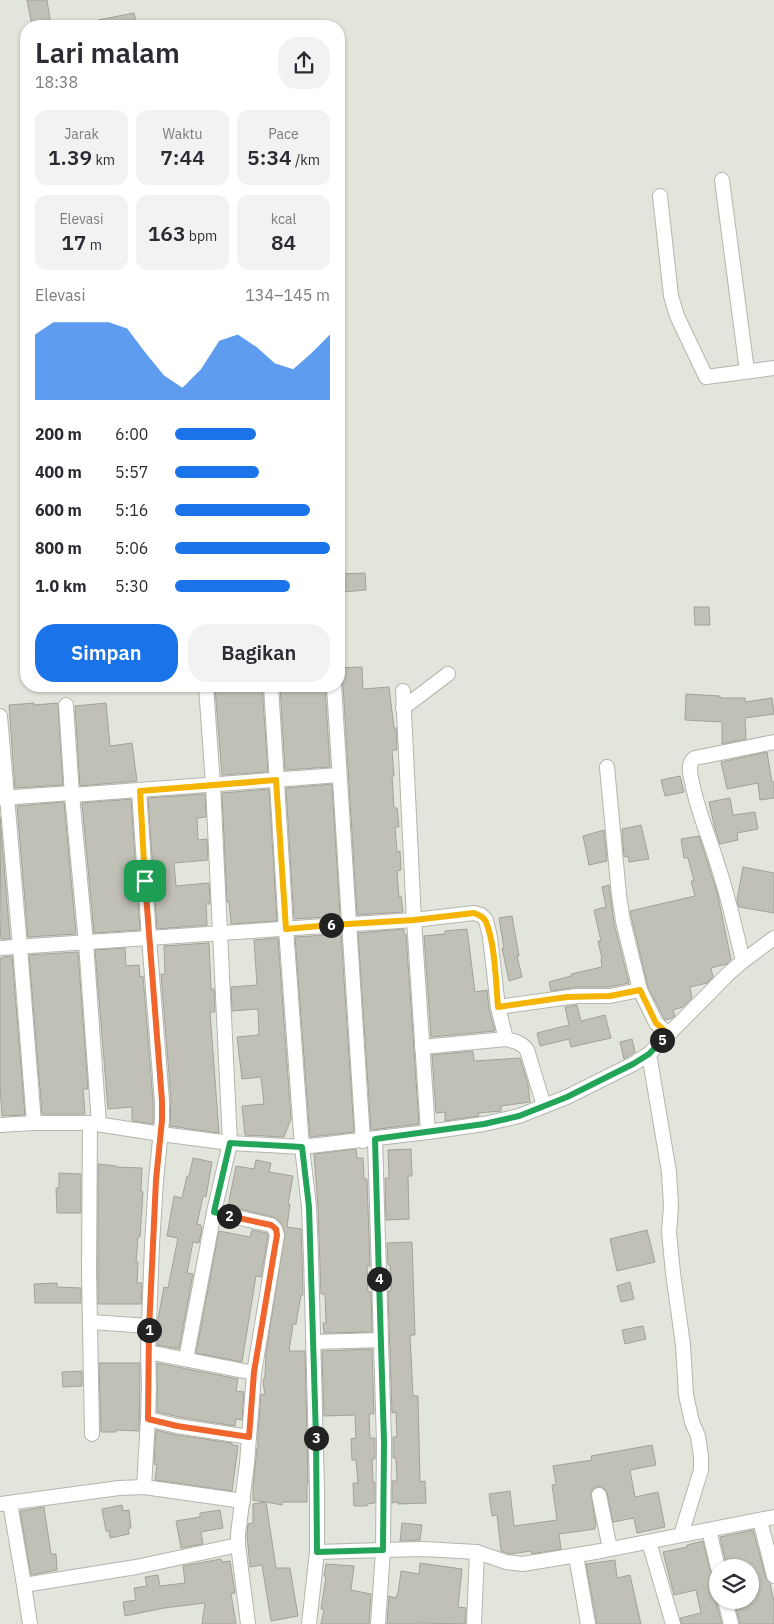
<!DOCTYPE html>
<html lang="id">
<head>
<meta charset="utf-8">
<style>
	:root { --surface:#fff; --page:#f2f2f3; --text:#2b2b33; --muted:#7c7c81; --accent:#1a73e8 }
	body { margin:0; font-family:"IBM Plex Sans",sans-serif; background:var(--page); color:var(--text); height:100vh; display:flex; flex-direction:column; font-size:19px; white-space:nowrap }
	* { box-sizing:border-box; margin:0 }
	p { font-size:16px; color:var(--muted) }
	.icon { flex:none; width:28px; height:28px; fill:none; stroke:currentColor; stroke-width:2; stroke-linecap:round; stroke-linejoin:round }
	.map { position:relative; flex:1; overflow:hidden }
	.details { position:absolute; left:20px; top:20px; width:325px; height:672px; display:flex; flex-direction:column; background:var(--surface); border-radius:20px; box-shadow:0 1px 4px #0004 }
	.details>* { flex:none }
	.buttons { position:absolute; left:709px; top:1559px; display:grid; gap:10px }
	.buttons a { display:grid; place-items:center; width:50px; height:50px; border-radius:50%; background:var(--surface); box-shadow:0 1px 4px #0004; font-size:25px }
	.pin { position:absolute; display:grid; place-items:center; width:42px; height:42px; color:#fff; margin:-21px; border-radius:10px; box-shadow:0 2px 8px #0006 }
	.km { position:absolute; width:25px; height:25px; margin:-12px; border-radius:50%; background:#222; color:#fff; font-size:14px; line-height:25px; text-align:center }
	.round { display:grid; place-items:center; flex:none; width:52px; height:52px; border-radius:20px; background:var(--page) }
	.headline { display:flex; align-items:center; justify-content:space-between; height:85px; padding:0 15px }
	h1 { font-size:28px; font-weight:600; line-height:38px }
	.metrics { display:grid; grid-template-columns:repeat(3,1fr); gap:8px; height:85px; padding:5px 15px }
	.metrics div { display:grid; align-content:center; border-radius:12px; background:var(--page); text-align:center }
	.metrics b { font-size:21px; font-weight:600 }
	.metrics small { font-size:14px; font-weight:400 }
	.metrics p { font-size:14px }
	.chart { height:140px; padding:10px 15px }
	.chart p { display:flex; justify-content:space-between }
	.chart svg { width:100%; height:90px; margin-top:5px; fill:var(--accent); opacity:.7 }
	.action { display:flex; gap:10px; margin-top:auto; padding:10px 15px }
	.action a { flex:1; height:58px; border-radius:20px; background:var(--accent); color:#fff; font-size:20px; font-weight:600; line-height:58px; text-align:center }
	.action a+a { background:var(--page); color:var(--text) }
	ul { padding:0 15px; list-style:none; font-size:16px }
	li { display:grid; grid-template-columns:80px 60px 1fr; align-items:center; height:38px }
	li i { height:12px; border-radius:6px; background:var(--accent) }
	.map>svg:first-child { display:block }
</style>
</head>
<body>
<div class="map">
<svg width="774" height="1624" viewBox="0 0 774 1624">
	<rect width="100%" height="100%" fill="#e2e5dc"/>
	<g fill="#c1c0b7" stroke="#a3a299">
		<polygon points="27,0 47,0 51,26 32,26"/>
		<polygon points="134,13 137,26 99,26 98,20"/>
		<polygon points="365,573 366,590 343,592 341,574"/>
		<polygon points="694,607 709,607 710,625 695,625"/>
		<polygon points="362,667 363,689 389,687 394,728 396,728 397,750 392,750 394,776 392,776 394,808 397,808 399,827 395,827 397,852 400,851 401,870 397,871 399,897 401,896 403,912 357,915 343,685 339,679 339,668"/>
		<polygon points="232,686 262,686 268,772 222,775 215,688"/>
		<polygon points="280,686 325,686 330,767 285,770"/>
		<polygon points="686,694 720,696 720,698 745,698 745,702 772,698 774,714 745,718 746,739 722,744 722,722 685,720"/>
		<polygon points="34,703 34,705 58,703 63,785 15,788 9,705"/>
		<polygon points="106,703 110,746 132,743 137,781 80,786 75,706"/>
		<polygon points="767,752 772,782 774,782 774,798 760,800 758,783 727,789 721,762"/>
		<polygon points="680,776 684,792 665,796 661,780"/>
		<polygon points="332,784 340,916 294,919 286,788"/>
		<polygon points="269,789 277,921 231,924 229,902 227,902 222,793"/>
		<polygon points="205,794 206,817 197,818 198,840 207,839 208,860 174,863 176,886 209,883 210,904 206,904 207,925 157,929 148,798"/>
		<polygon points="730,798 733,815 755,812 758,829 737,833 738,840 720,844 714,825 709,802"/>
		<polygon points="131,799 140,930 94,933 82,803"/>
		<polygon points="64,802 76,934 28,937 17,806"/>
		<polygon points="0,817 10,939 1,939 0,923 1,923"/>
		<polygon points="641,825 649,859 629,862 628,856 624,857 622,829"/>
		<polygon points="604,830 607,861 589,865 583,836"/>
		<polygon points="699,836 717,892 731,959 727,964 711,968 713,977 707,983 690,987 692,998 683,1007 673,1010 675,1016 672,1018 665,1020 648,987 630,911 695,896 691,881 694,881 688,858 684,858 681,839"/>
		<polygon points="743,867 774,873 774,913 739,907 737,900"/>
		<polygon points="609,885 614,923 629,983 609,987 577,987 551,991 549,982 571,976 571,974 602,967 601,959 602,959 598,941 601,941 594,910 606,907 602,887"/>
		<polygon points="512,916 519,956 517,956 522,977 509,981 502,948 504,948 499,918"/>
		<polygon points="404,929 404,934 406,934 419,1124 371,1130 358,933"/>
		<polygon points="467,929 475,992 487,990 489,1009 495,1031 431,1037 424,936 445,934 445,931"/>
		<polygon points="341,934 354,1132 310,1137 295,937"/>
		<polygon points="278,938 291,1119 284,1137 245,1135 242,1106 264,1104 261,1077 242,1079 237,1037 259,1035 258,1009 232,1011 231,987 257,985 254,940"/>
		<polygon points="209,943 211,989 214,989 215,1012 210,1012 219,1133 170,1126 171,1100 161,974 165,974 164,946"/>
		<polygon points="125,948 126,966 139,965 140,977 143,976 153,1101 153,1124 132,1121 132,1107 108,1109 95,950"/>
		<polygon points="78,952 88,1089 83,1089 85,1114 42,1114 29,955"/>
		<polygon points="12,956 25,1115 2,1116 0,1087 0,958 3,958 3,957"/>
		<polygon points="577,1005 581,1021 605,1015 611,1038 571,1047 569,1039 540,1046 537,1033 569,1025 565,1007"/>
		<polygon points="632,1039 635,1052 624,1059 620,1042"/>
		<polygon points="473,1051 474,1061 520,1058 528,1084 530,1102 501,1106 501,1111 478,1113 479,1116 445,1121 445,1112 436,1113 432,1055"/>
		<polygon points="356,1149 357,1158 363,1158 364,1179 367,1179 370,1266 367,1266 368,1292 371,1292 372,1332 324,1333 323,1323 326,1323 325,1294 321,1294 318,1207 314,1154"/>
		<polygon points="411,1149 412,1176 408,1176 409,1219 386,1220 385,1178 389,1178 388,1150"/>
		<polygon points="193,1158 212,1162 206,1197 203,1196 197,1224 201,1225 201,1227 202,1228 199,1243 193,1242 187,1273 193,1274 179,1349 157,1345 158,1319 164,1287 168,1288 178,1238 167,1236 174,1196 182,1198 187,1176 189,1176"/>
		<polygon points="256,1160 271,1163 269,1172 293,1176 288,1204 290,1204 287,1227 301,1229 302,1256 303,1295 301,1295 296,1324 293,1324 289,1351 305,1351 308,1484 307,1485 307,1502 282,1502 282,1505 266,1502 276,1568 290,1568 298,1616 271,1621 262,1565 250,1567 247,1535 248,1524 253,1523 253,1504 265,1502 253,1500 253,1487 257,1448 258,1448 258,1435 261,1394 265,1395 263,1382 265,1375 266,1353 285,1233 281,1223 273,1217 228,1206 236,1166 254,1169"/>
		<polygon points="98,1164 116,1166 116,1167 142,1168 141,1191 143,1192 140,1237 138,1237 136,1262 138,1262 137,1283 142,1283 141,1304 98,1304"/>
		<polygon points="59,1173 81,1174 81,1213 57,1213 56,1188 59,1188"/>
		<polygon points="252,1230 267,1233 268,1236 261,1277 256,1276 242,1362 196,1353 219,1231 250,1237"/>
		<polygon points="647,1230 655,1262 617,1271 610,1239"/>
		<polygon points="412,1242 415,1335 410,1335 413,1396 418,1396 420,1482 425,1481 426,1503 398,1504 398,1502 392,1503 392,1481 397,1481 396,1458 393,1458 393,1437 397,1437 396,1412 392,1413 388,1291 391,1291 390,1265 388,1265 387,1243"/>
		<polygon points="630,1282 634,1299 621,1302 617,1286"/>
		<polygon points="57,1283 57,1287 81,1288 81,1303 35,1303 34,1284"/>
		<polygon points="643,1326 646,1339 625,1344 622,1330"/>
		<polygon points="372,1349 374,1414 369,1414 370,1438 375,1438 375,1459 372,1459 373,1482 375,1482 375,1503 367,1504 367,1506 354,1506 353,1483 358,1483 356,1460 352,1460 351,1439 356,1438 355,1415 324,1416 322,1351"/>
		<polygon points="99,1363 140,1363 139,1431 116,1430 116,1432 101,1432"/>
		<polygon points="157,1363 238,1379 236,1391 244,1392 242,1420 236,1419 235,1426 179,1417 157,1412"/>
		<polygon points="82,1371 82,1386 63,1387 62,1372"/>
		<polygon points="156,1430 176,1435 232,1443 232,1445 238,1446 232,1491 155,1480 157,1465 154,1464"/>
		<polygon points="652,1445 656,1465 630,1470 635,1497 658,1492 665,1527 637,1533 634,1518 613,1522 607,1493 605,1489 598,1486 593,1489 591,1493 596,1526 595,1526 595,1529 559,1534 561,1549 532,1554 531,1551 510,1554 501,1551 497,1515 492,1516 489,1494 510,1491 514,1526 557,1520 552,1485 556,1484 553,1466 592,1460 591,1456"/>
		<polygon points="122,1505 123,1511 129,1510 131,1528 128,1528 129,1534 110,1538 109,1531 106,1531 102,1509"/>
		<polygon points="44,1507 51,1554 56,1554 57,1570 31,1575 20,1511"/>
		<polygon points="220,1510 223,1528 201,1532 203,1544 181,1548 176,1521 200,1517 200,1513"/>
		<polygon points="402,1523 422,1525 420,1540 400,1541"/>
		<polygon points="753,1530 766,1578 770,1583 772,1593 774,1601 774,1624 740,1624 734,1600 750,1600 750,1568 727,1568 720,1537"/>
		<polygon points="703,1541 710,1570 712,1574 716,1576 718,1583 716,1602 722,1624 682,1624 680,1618 701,1613 696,1590 674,1595 663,1552 687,1547 687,1545"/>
		<polygon points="221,1559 222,1562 230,1561 235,1593 231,1594 236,1624 202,1624 205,1603 164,1608 125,1616 123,1602 136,1600 134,1588 147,1586 145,1577 158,1575 160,1586 185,1583 183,1566"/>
		<polygon points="615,1560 617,1578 630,1575 641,1624 597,1624 586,1564"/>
		<polygon points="420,1563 462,1569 458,1607 466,1608 465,1624 419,1623 419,1624 387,1624 389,1596 396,1598 397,1594 398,1594 401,1571 419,1574"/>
		<polygon points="326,1564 354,1566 351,1590 371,1594 369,1624 321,1624 324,1610 321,1609 326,1577 324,1576"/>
	</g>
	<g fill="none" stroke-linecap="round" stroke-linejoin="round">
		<g stroke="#b3b6ad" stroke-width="16">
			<g id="minor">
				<polyline points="722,180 747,371"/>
				<polyline points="660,196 671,296 677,316 706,377 774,368"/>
				<polyline points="271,686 286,929 302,1147 309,1207 311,1256 317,1489 317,1552 309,1624"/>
				<polyline points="334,686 363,1141"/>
				<polyline points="403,691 414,920 428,1132"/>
				<polyline points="66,705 72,795 86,943 99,1124"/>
				<polyline points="403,708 448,674"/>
				<polyline points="0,716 20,947 34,1123"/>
				<polyline points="607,767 619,895 623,921 640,990 656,1023 668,1034"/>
				<polyline points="139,791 149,938 162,1101 162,1120 156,1180 152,1245 148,1352 149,1385 148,1419 177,1426 249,1437"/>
				<polyline points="72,795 339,775"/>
				<polyline points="0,798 72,793"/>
				<path d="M0 948 414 920 474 913 481 915 486 920 490 937 498 1007 506 1039C514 1041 521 1042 527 1050L544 1106"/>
				<path d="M743 961C735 928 728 895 717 863 709 836 697 810 692 782 690 774 687 763 695 758L774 742"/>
				<polyline points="498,1007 577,996 610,996 640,990"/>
				<polyline points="422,1047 506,1039"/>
				<polyline points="649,1054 669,1172 671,1206 669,1232 673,1273 683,1345 686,1395 692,1422 698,1436 701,1456 701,1470 681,1535"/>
				<polyline points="90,1123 89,1272 92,1434"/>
				<polyline points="0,1125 34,1123 90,1123 161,1134 230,1143 302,1147 428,1132 484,1124 519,1116 567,1097 633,1064 649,1054 728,974 743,961 774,938"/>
				<polyline points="214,1212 271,1225 275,1229 277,1235 254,1373 247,1463 238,1534 238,1545 248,1624"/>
				<polyline points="91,1322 149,1326"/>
				<polyline points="314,1342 381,1340"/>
				<polyline points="148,1352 254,1373"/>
				<polyline points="186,1359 214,1212 230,1143 213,785 206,686"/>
				<polyline points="144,1487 148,1419"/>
				<polyline points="599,1495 610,1549"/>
				<polyline points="10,1503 24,1585"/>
				<polyline points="0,1504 119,1488 144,1487 243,1501"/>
				<polyline points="760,1520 774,1576"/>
				<polyline points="709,1530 718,1568"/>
				<polyline points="649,1542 673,1624"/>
				<polyline points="317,1552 383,1550 384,1442 375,1139"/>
				<polyline points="576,1556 588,1624"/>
				<polyline points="725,1600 731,1624"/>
				<polyline points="30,1624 24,1585 136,1567 238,1545"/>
				<polyline points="378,1624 383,1550 423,1549 477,1552 506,1562 523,1564 601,1551 774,1517"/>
				<polyline points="474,1624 477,1552"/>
			</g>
		</g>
		<use href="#minor" stroke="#fff" stroke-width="14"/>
	</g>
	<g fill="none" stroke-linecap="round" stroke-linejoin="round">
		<g stroke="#fff" stroke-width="10">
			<polyline id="split-1" points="145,881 162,1101 162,1120 156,1180 149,1330"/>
		</g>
		<g stroke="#fff" stroke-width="10">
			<polyline id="split-2" points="149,1330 148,1419 177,1426 249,1437 254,1372 277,1235 276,1229 271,1225 229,1216"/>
		</g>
		<g stroke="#fff" stroke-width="10">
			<polyline id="split-3" points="229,1216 214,1212 230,1143 302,1147 309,1207 316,1438"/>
		</g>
		<g stroke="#fff" stroke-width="10">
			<polyline id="split-4" points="316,1438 317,1552 383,1550 384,1442 379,1279"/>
		</g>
		<g stroke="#fff" stroke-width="10">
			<polyline id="split-5" points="379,1279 375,1139 484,1124 519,1116 567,1097 633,1064 649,1054 662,1040"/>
		</g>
		<g stroke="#fff" stroke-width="10">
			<path id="split-6" d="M331 925 414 920 474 913C479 915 484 917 486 922 495 943 496 983 498 1007L567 997 610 996 640 990 656 1023 668 1034 662 1040"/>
		</g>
		<g stroke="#fff" stroke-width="10">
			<polyline id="split-7" points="145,881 140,791 276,780 286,929 331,925"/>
		</g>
		<use href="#split-1" stroke="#f0652b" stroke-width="6"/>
		<use href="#split-2" stroke="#f0652b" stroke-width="6"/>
		<use href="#split-3" stroke="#22a559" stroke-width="6"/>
		<use href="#split-4" stroke="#22a559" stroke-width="6"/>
		<use href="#split-5" stroke="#22a559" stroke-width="6"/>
		<use href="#split-6" stroke="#f5b400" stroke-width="6"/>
		<use href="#split-7" stroke="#f5b400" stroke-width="6"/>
	</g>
</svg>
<div class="buttons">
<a><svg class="icon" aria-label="layers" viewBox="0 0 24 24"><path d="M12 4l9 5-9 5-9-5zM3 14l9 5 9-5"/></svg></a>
</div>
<div class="pin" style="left:145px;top:881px;background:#1e9e55"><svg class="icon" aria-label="arrive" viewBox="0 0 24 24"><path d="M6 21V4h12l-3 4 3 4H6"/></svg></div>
<b class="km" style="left:149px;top:1330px">1</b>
<b class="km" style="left:229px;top:1216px">2</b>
<b class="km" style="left:316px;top:1438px">3</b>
<b class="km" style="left:379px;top:1279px">4</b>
<b class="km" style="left:662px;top:1040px">5</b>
<b class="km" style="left:331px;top:925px">6</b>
<section class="details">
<div class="headline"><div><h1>Lari malam</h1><p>18:38</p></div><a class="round"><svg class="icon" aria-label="share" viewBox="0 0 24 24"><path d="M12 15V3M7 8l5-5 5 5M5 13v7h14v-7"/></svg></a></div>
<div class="metrics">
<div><p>Jarak</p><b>1.39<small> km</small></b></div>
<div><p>Waktu</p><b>7:44</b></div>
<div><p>Pace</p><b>5:34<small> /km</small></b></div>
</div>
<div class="metrics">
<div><p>Elevasi</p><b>17<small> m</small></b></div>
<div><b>163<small> bpm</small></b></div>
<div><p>kcal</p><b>84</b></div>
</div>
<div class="chart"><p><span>Elevasi</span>134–145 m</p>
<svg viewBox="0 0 160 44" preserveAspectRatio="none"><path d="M0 44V12L10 6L20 6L30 6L40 6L50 9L60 21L70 32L80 38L90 29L100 15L110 12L120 18L130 26L140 29L150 21L160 12V44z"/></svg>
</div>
<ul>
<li><b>200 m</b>6:00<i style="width:52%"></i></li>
<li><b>400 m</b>5:57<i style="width:54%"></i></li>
<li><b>600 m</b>5:16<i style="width:87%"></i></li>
<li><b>800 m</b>5:06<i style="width:100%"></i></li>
<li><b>1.0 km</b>5:30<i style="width:74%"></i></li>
</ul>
<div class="action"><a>Simpan</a><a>Bagikan</a></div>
</section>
</div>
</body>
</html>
